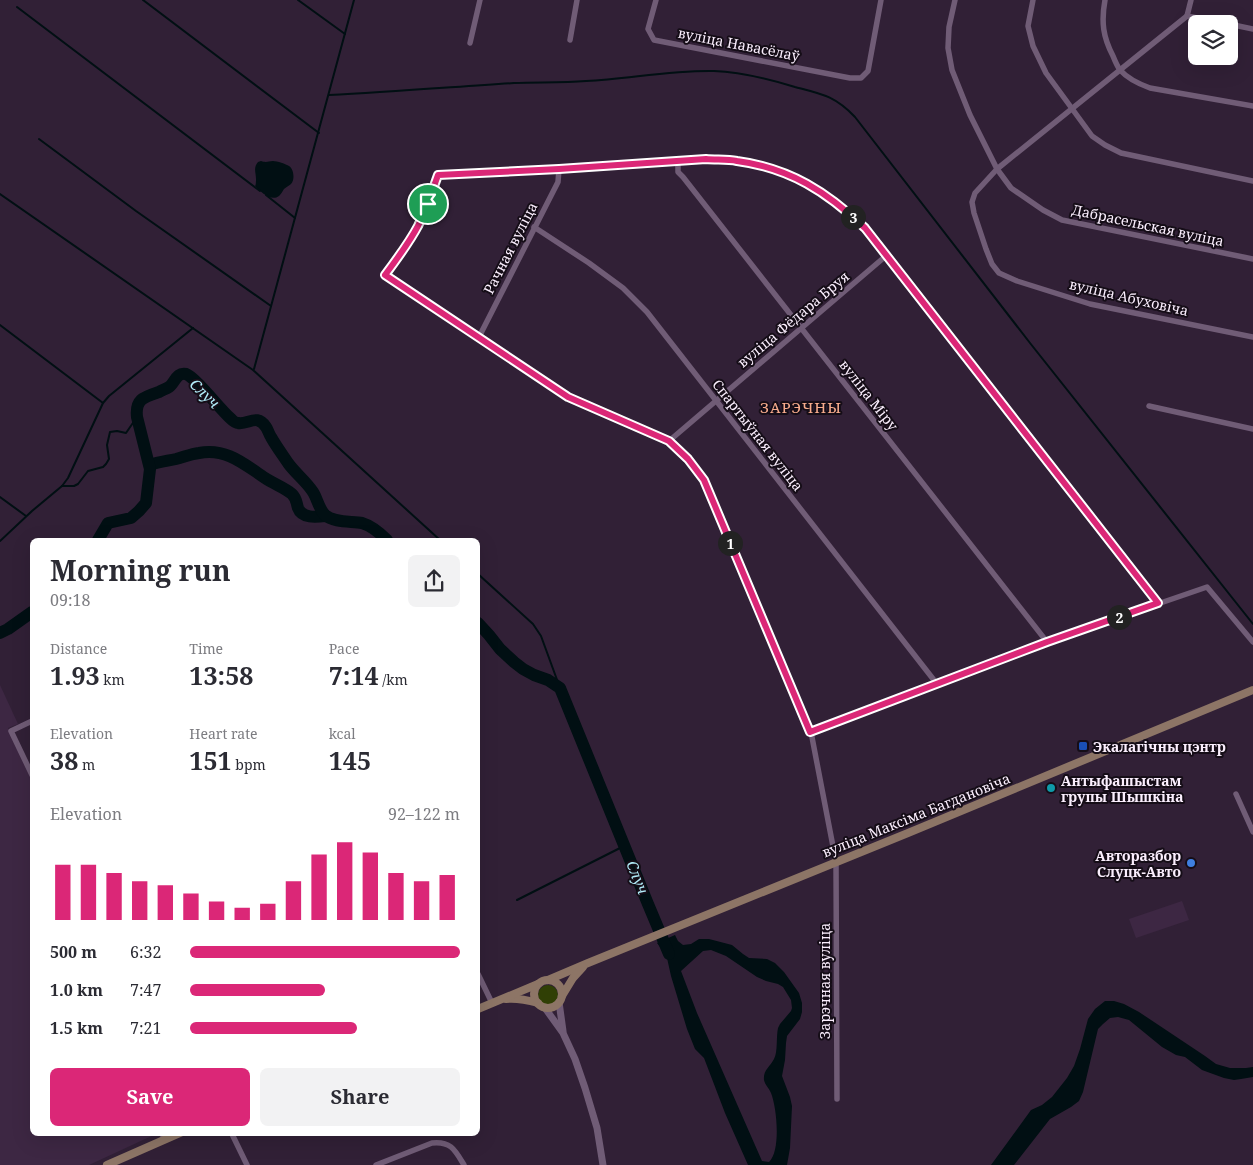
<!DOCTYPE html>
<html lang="en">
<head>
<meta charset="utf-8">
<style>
	:root { --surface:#fff; --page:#f2f2f3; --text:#2b2b33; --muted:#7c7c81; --accent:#db2777 }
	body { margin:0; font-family:"Noto Serif",serif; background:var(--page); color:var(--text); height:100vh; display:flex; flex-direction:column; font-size:19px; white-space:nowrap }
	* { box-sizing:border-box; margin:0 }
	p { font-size:16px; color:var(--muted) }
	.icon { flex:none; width:28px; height:28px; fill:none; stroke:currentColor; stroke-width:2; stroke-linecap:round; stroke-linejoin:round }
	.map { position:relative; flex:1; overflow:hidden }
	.details { position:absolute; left:30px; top:538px; width:450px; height:598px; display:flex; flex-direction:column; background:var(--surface); border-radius:8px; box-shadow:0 5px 20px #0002 }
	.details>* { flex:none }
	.controls { position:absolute; left:1188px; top:15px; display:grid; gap:10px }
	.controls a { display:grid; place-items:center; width:50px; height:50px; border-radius:8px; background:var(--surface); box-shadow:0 5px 20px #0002; font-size:25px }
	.pin { position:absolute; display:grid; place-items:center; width:42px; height:42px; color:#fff; margin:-21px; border:2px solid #fff; border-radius:50%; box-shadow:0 1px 5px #0007 }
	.km { position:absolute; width:25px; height:25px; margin:-12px; border-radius:50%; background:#222; color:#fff; font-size:14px; line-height:25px; text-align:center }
	.round { display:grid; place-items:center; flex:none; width:52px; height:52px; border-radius:8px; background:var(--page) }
	.headline { display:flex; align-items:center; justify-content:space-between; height:85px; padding:0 20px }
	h1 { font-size:28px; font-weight:700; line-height:38px }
	.metrics { display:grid; grid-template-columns:repeat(3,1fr); gap:8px; height:85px; padding:5px 20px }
	.metrics div { display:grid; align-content:center }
	.metrics b { font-size:25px; font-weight:700 }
	.metrics small { font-size:14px; font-weight:400 }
	.metrics p { font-size:14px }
	.chart { height:140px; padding:10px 20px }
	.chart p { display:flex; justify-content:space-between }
	.chart svg { width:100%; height:90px; margin-top:5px; stroke:var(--accent); stroke-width:6 }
	.button { display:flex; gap:10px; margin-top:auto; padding:10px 20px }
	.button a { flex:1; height:58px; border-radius:8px; background:var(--accent); color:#fff; font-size:20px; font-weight:700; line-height:58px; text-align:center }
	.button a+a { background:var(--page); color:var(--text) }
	ul { padding:0 20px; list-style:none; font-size:16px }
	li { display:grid; grid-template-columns:80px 60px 1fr; align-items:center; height:38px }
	li i { height:12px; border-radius:6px; background:var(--accent) }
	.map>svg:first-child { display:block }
</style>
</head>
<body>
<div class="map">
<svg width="1253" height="1165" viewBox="0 0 1253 1165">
	<rect width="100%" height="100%" fill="#312036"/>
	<g fill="#3d2743">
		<polygon points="0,685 18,724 8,728 32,780 32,1132 158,1133 89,1165 0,1165"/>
		<polygon points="1182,901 1189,920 1136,938 1129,919"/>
	</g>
	<circle fill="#303f05" cx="548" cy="995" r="10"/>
	<g fill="#010f13" fill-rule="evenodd">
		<path d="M261 161C267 163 268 161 273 161 277 161 286 164 289 166 294 169 295 180 291 184 289 186 286 187 284 189 282 192 282 193 279 196 271 202 261 192 255 186 256 186 256 180 256 179 256 172 253 168 258 162Z"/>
		<path d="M675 935 678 941 683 945 691 944 699 939H709L732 945 743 954 749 958 767 959 775 963 784 972 799 993 802 1003V1012L800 1019 787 1036 786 1043 785 1060 782 1076 790 1097 792 1106 790 1148 787 1165H748L725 1113 704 1058 695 1049 687 1029 671 976 667 958 664 952 657 943ZM711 950 726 956 757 977 766 981 778 984 783 987 791 1000 792 1008 791 1011 780 1024 778 1028C776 1037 778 1052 774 1059 770 1067 763 1070 764 1080 765 1085 769 1088 771 1093 777 1108 781 1151 769 1162L762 1161 697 1013 681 971 703 951Z"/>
		<polygon points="1105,1001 1114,1001 1124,1004 1139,1012 1205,1056 1216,1064 1230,1068 1246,1068 1253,1067 1253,1077 1241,1079 1234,1080 1224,1078 1202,1070 1185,1057 1176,1055 1162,1047 1129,1020 1118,1017 1110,1018 1103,1024 1098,1029 1083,1092 1079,1101 1071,1107 1050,1119 1014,1165 991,1165 1031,1110 1042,1105 1052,1097 1067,1078 1074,1066 1080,1049 1088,1019 1095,1009"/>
	</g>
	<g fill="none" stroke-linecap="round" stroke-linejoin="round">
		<g stroke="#010f13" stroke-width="2">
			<polyline points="143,0 319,133"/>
			<polyline points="298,0 345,34"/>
			<polyline points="17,7 260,191"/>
			<path d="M329 95C391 92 452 87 514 83 538 82 562 83 586 81 628 79 671 70 714 71 742 72 769 79 795 87 822 94 835 96 855 117L1030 343 1253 624"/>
			<polyline points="39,139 136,211 271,306"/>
			<polyline points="0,194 253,370 440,540"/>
			<polyline points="266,195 295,218"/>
			<polyline points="0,325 103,403"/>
			<polyline points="254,369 354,0"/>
			<polyline points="62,486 74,486 78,484 88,471 103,467 106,464 109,459 107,445 110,432 117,431 126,433 137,417"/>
			<polyline points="0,497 26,516"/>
			<polyline points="0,541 32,511 62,486 68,478 103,403 109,396 193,328"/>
			<polyline points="478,574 533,624 541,636 560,688"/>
			<polyline points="517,900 624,846"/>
		</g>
		<g stroke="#010f13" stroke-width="12">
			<path d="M150 465C158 462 167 461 176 459 184 457 191 454 199 453 227 448 244 464 265 478 274 484 285 488 292 494 297 499 296 502 298 508 302 519 317 517 326 516"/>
			<path d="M98 540 108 523 131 518 139 511 146 503 150 469 137 417C135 399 144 397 159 392 162 390 166 389 169 387 175 383 176 372 186 374 195 377 220 409 229 417 231 419 235 423 238 423 248 425 257 413 266 427 268 430 269 434 271 437 276 446 282 454 288 463 295 473 306 481 313 492 317 498 319 509 325 515 334 523 352 521 362 523 372 526 380 533 387 540"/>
			<polyline points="478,623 489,635 500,649 514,662 523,669 534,675 548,680 560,688 648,904 669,954"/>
			<polyline points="0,633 8,629 32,612"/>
		</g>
		<g stroke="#705c76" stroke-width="5.5">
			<polyline points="656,0 648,29 654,40 850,78 861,78 868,71 881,0"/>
			<polyline points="955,0 949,27 948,48 952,70 970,115 997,169 1011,188 1043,210 1062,220 1253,259"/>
			<polyline points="1033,0 1028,26 1033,46 1046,73 1092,136 1105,145 1121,153 1253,181"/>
			<path d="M1105 0C1101 22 1103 37 1113 56 1115 61 1117 66 1120 70 1128 79 1139 84 1150 88L1253 106"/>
			<polyline points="1191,0 1187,16 1228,24"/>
			<polyline points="1187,16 997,169 975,193 972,202 974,213 986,249 992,264 999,273 1017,281 1090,304 1253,337"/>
			<polyline points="1229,24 1253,29"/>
			<polyline points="570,40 577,0"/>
			<polyline points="470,43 480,0"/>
			<polyline points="678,161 678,172 683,177 1047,642"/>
			<polyline points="534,227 589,263 623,288 647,312 937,684"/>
			<polyline points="479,337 558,182 559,169"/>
			<polyline points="1149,406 1253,429"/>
			<polyline points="669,441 887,255"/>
			<polyline points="32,721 11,731 32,775"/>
			<polyline points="811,732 1047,642 1207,587 1253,642"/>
			<polyline points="1236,794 1253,832"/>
			<polyline points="478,974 492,1003"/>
			<path d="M837 1099 836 862 811 732 704 480 688 459 669 441 568 397 385 275C397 259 409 243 418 226 426 210 432 192 438 175 485 172 532 171 578 168 605 166 631 164 658 162 694 160 732 156 767 167 806 179 835 200 865 228L1158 603"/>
			<polyline points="162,1132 164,1140"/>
			<polyline points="231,1132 247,1165"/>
			<path d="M376 1165 432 1143C451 1141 455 1150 464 1165"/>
		</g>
		<g stroke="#705c76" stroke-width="7">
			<polyline points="559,1002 563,1031"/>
			<polyline points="545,1008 563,1033 575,1059 585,1088 597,1128 603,1165"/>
		</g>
		<g stroke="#8d7566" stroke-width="8">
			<polyline points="548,980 588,963 908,833 1253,690"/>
			<circle cx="548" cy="994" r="14"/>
			<polyline points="562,996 573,978 583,967"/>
			<path d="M506 999C517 998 527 1000 538 1003"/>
			<polyline points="478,1009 538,984"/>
			<polyline points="107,1165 182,1132"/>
		</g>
	</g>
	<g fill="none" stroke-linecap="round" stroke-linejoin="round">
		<g stroke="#fff" stroke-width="10">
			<path id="route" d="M706 159C716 160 727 159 737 161 790 168 827 192 865 228L1158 603 1047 642 810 732 704 480 688 459 669 441 568 397 385 275C397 259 409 243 418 226 426 209 432 192 438 175L559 169Z"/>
		</g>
		<use href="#route" stroke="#db2777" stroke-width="6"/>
	</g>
	<rect fill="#1a4fb4" stroke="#150d17" stroke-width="2" x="1078" y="741" width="10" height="10" rx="2.5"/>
	<circle fill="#0f9aa8" stroke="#150d17" stroke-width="2" cx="1051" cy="788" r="5"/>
	<circle fill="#3f7fe0" stroke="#150d17" stroke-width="2" cx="1191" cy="863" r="5"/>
	<g text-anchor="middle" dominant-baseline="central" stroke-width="4" stroke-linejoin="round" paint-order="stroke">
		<g font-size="14" fill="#fbeffe" stroke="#150d17">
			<text transform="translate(739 44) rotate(11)">вуліца Навасёлаў</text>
			<text transform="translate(1148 225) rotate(12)">Дабрасельская вуліца</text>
			<text transform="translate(510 248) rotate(-63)">Рачная вуліца</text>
			<text transform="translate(1129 297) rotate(13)">вуліца Абуховіча</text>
			<text transform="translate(793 319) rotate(-40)">вуліца Фёдара Бруя</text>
			<text transform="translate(869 395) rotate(52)">вуліца Міру</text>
			<text transform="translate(758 435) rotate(52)">Спартыўная вуліца</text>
			<text transform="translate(916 815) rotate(-22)">вуліца Максіма Багдановіча</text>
			<text transform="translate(824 981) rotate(-90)">Зарэчная вуліца</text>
		</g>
		<g font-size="14" font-weight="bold" fill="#fbeffe" stroke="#150d17" text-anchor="start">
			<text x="1093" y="746">Экалагічны цэнтр</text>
			<text x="1061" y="780">Антыфашыстам<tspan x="1061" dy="16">групы Шышкіна</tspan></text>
			<text x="1181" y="855" text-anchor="end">Авторазбор<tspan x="1181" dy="16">Слуцк-Авто</tspan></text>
		</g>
		<g font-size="15" font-style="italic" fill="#b1ebf8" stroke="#150d17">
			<text transform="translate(205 393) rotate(44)">Случ</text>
			<text transform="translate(638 877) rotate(68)">Случ</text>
		</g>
		<g font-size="15" letter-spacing="1" fill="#f8ac8d" stroke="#150d17">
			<text x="801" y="407">ЗАРЭЧНЫ</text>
		</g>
	</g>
</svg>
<div class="controls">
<a><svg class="icon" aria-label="layers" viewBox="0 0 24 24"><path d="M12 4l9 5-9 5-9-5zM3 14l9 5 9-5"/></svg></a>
</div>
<div class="pin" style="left:428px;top:204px;background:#1e9e55"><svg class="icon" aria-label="arrive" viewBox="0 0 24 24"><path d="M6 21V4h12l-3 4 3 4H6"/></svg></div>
<b class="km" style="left:730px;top:543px">1</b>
<b class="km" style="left:1119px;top:617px">2</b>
<b class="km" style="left:853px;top:217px">3</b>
<section class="details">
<div class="headline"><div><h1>Morning run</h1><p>09:18</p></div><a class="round"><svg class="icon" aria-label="share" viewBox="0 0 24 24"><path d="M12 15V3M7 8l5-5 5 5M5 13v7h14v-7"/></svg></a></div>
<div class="metrics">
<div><p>Distance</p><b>1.93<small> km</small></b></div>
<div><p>Time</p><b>13:58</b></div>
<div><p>Pace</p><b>7:14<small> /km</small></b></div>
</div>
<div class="metrics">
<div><p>Elevation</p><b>38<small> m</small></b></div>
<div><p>Heart rate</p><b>151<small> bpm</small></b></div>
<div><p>kcal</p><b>145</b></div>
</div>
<div class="chart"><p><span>Elevation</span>92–122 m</p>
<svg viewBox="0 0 160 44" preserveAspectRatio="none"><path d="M5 44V17M15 44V17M25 44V21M35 44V25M45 44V27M55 44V31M65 44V35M75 44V38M85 44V36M95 44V25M105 44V12M115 44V6M125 44V11M135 44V21M145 44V25M155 44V22"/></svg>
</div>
<ul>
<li><b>500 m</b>6:32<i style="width:100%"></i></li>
<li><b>1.0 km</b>7:47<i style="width:50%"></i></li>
<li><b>1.5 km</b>7:21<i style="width:62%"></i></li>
</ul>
<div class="button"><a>Save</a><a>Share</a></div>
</section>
</div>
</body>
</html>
